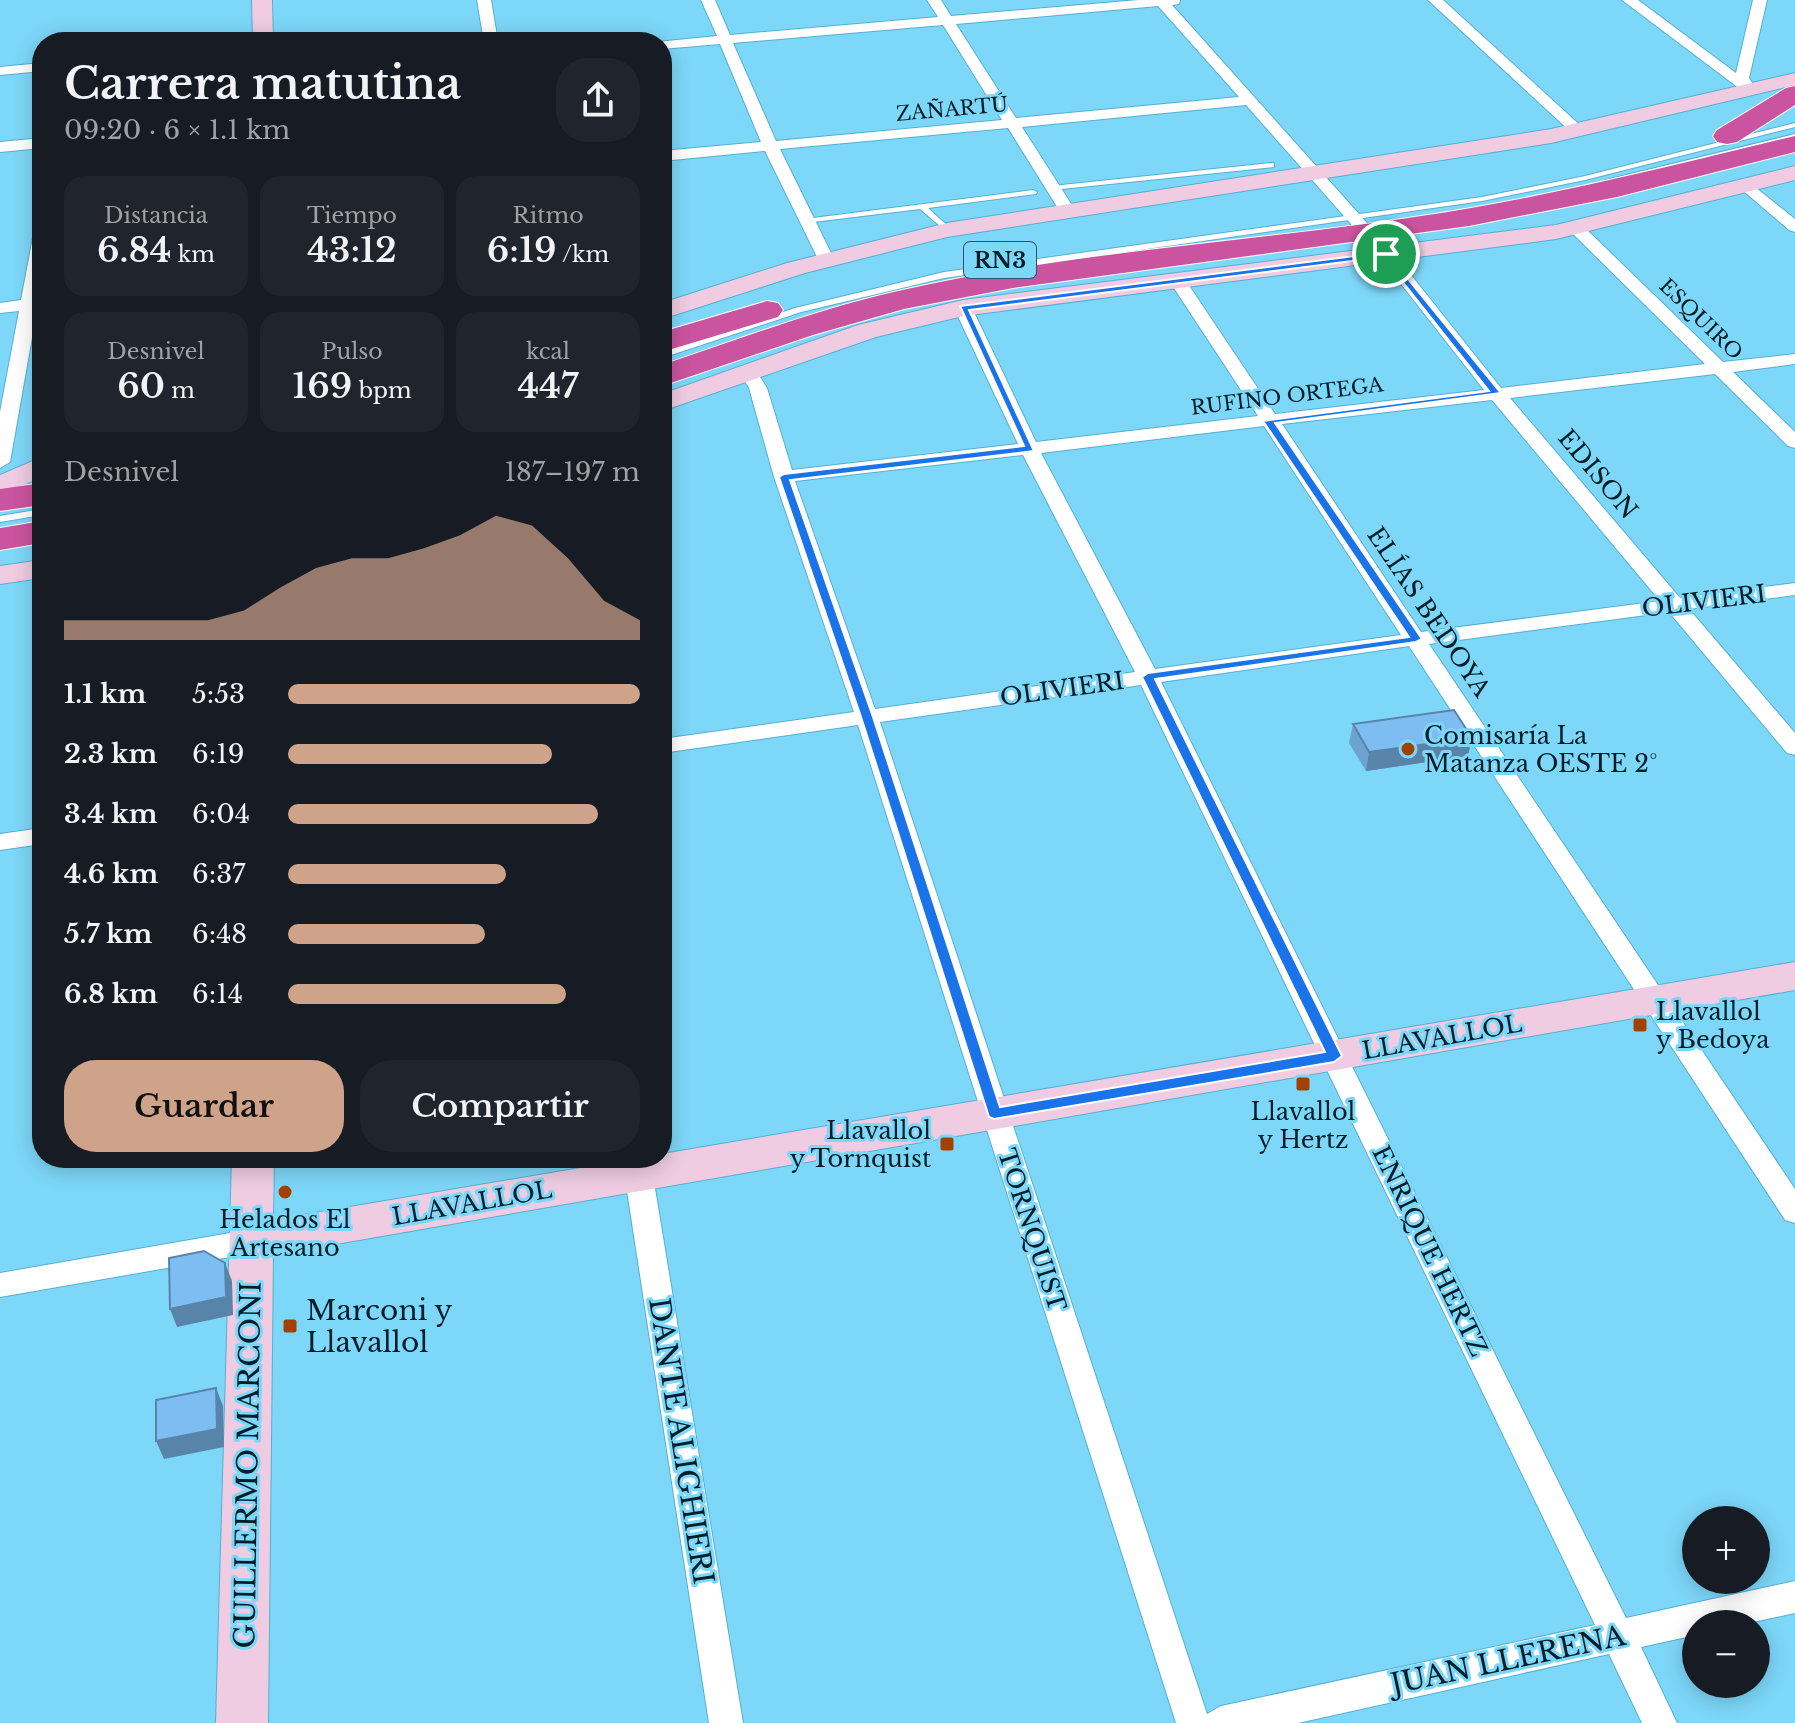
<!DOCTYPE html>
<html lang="es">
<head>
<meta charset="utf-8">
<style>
	:root { --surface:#171b24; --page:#20242c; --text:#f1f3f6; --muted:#9ea1a6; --accent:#cea389 }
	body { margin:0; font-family:"Libre Baskerville",serif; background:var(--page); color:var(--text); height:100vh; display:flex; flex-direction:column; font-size:30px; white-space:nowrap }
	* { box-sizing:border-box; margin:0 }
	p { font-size:26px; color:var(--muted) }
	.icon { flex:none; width:44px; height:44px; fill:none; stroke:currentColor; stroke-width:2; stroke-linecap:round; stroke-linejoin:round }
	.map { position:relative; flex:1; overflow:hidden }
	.panel { position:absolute; left:32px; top:32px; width:640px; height:1136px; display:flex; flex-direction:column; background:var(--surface); border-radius:32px; box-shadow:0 4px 20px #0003 }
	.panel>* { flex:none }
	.tools { position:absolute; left:1682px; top:1506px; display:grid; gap:16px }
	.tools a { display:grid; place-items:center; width:88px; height:88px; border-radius:50%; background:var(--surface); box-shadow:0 4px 20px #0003; font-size:40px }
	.pin { position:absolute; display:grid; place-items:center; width:68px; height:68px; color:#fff; margin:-34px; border:4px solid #fff; border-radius:50%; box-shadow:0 2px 8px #0007 }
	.round { display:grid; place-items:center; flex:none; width:84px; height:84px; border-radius:32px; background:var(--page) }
	.summary { display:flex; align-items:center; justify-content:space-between; height:136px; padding:0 32px }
	h1 { font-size:44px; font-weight:600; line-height:60px }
	.figures { display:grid; grid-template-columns:repeat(3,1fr); gap:12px; height:136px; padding:8px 32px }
	.figures div { display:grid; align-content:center; border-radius:20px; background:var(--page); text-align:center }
	.figures b { font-size:34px; font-weight:600 }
	.figures small { font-size:22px; font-weight:400 }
	.figures p { font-size:22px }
	.chart { height:224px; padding:16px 32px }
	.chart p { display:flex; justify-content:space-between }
	.chart svg { width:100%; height:144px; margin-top:8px; fill:var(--accent); opacity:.7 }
	.button { display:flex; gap:16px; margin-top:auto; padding:16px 32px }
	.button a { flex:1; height:92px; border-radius:32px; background:var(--accent); color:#111; font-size:32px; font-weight:600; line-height:92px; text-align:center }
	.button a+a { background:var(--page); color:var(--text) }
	ul { padding:0 32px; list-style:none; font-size:26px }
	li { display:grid; grid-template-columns:128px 96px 1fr; align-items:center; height:60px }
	li i { height:20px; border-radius:10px; background:var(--accent) }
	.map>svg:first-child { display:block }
</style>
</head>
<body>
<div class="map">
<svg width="1795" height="1723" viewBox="0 0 1795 1723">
	<rect width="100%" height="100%" fill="#7dd7f9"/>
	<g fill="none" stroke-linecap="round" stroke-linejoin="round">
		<g stroke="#55b0d0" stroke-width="2">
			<g id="lane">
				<polygon points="1795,123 1795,127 1585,180 1482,201 944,278 801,312 662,358 662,352 795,308 944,272 1482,197 1585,176"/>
				<polygon points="1795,134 1795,138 1610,182 1606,180"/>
				<polygon points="1271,163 1274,163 1274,167 1052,190 1048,188 1052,186"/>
				<polygon points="1033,190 1037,192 1036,194 928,208 950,228 951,230 947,232 920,209 805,223 801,221 805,219"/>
				<polygon points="42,509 42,515 0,522 0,516"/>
			</g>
		</g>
		<g stroke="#55b0d0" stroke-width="2">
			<g id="street">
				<polygon points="477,0 491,0 498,42 484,42"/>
				<path d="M701 0H715L730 35 938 17 927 0H941L951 16 1139 0H1180L1179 4 1172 5 1392 251 1501 388 1705 364 1570 231 1568 228 1576 223 1582 225 1723 362 1795 354V364L1733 372 1795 432V448L1788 446 1715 374 1510 398 1680 598 1795 583V595L1689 609 1795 733V755L1787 753 1669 612 1429 644 1795 1189V1223L1785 1220 1409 646 1161 682 1626 1618 1795 1581V1613L1744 1624H1696V1635L1641 1647 1677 1723H1642L1609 1654 1298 1723H1176L858 725 662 753V739L854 712 774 477 749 388 740 373 743 369H755L767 388 792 470 1018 444 954 308 963 303 972 308 1036 442 1258 416 1170 282 1178 277 1184 278 1275 414 1484 390 1380 257 1246 105 1022 127 1075 210 1067 215 1059 210 1008 128 780 149 834 259 832 263H820L765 151 662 161V151L761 142 720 44 662 49V42H657L717 36ZM1158 6 1239 97 1016 118 956 24ZM943 25 1002 120 776 141 733 43ZM1492 400 1660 601 1421 632 1282 424ZM1264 426 1401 635 1155 669 1041 453ZM1023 455 1135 672 875 709 795 481ZM1141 685 1595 1625 1221 1706 1207 1714 880 722Z"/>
				<polygon points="1428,0 1443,0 1582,127 1582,133 1572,133"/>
				<polygon points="1622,0 1638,0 1736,73 1753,0 1767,0 1749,78 1756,89 1754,92 1744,92"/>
				<polygon points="42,63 42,71 0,75 0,67"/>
				<polygon points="42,138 42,148 0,152 0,142"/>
				<polygon points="1746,180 1795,219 1795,232 1789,230 1740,188 1740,182"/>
				<polygon points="42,227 42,278 38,298 42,298 42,308 37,309 10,462 0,468 0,412 19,311 0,313 0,303 21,300 34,232"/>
				<polygon points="42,828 42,844 0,850 0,834"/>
				<polygon points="622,1158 650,1158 743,1723 709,1723"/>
				<polygon points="253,1229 263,1233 267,1241 263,1249 253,1253 0,1297 0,1273"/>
			</g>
		</g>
		<g stroke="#55b0d0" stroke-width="2">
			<g id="secondary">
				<polygon points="252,0 272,0 273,42 253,42"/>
				<polygon points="1795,73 1795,85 1551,143 947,237 805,273 662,319 662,303 787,263 947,223 1551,129"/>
				<polygon points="1795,166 1795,180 1556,239 963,316 876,337 662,411 662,394 858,325 963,300 1556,225"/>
				<polygon points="42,457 42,477 0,495 0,475"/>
				<polygon points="42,560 42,578 0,584 0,566"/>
				<polygon points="1795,962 1795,990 273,1255 268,1723 216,1723 232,1158 274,1158 273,1220 639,1158 662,1158 662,1154"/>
			</g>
		</g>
		<g stroke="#fff" stroke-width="2">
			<g id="highway">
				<polygon points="1795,86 1795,105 1737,142 1727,144 1717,142 1713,136 1717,130 1786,88"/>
				<path d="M1795 136V152L1617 197 1469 226 1013 288 904 309 813 335 662 386V365C740 339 818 309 898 291 1086 248 1281 241 1471 208 1580 189 1687 162 1795 136Z"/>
				<polygon points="767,301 778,303 783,310 778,317 662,352 662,332"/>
				<polygon points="42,483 42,505 0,511 0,489"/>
				<polygon points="42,521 42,543 0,550 0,528"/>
			</g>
		</g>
		<use href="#lane" fill="#fff" fill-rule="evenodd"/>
		<use href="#street" fill="#fff" fill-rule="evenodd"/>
		<use href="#secondary" fill="#efcce2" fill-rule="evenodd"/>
		<use href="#highway" fill="#ca549f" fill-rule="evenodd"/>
	</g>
	<polygon fill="#6ca3cf" points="1353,724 1468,756 1366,771 1349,743"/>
	<g fill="#5884a9">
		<polygon points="1472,738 1468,756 1366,771 1369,752"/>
		<polygon points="225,1263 232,1281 233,1315 177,1327 170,1309"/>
		<polygon points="216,1388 223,1406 224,1447 164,1459 156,1441"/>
	</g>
	<g fill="#7ebdf1" stroke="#5884a9" stroke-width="2">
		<polygon points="1454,710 1472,738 1369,752 1353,724"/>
		<polygon points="204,1251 225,1263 226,1297 170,1309 169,1258"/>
		<polygon points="216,1388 217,1429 156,1441 156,1400"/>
	</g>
	<path fill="#1a73e8" stroke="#fff" stroke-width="2" fill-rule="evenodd" d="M1386 252 1501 393 1275 423 1422 639 1416 642 1155 679 1342 1056 1334 1062 994 1119 989 1117 861 717 779 477 784 474 1024 446 960 306ZM1383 257 1489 391 1263 421 1409 637 1148 673 1142 677 1325 1052 1000 1107 873 717 790 480 1034 451 969 310Z"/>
	<g fill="#a34103" stroke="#7dd7f9" stroke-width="3">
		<circle cx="1408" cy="749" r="8"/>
		<rect x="1632" y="1017" width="16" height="16" rx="4"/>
		<rect x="1295" y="1076" width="16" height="16" rx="4"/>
		<rect x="939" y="1136" width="16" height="16" rx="4"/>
		<circle cx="285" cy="1192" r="8"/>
		<rect x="282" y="1318" width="16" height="16" rx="4"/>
	</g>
	<g text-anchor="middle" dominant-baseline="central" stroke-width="6" stroke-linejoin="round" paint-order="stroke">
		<g font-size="20" fill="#011e28" stroke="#7dd7f9">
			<text transform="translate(952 109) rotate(-5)">ZAÑARTÚ</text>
			<text transform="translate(1701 319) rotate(44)">ESQUIRO</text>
			<text transform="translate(1287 396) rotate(-7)">RUFINO ORTEGA</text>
		</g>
		<rect fill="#7dd7f9" stroke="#265667" stroke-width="2" x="964" y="242" width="72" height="36" rx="6"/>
		<g font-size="22" font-weight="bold" fill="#011e28">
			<text x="1000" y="260">RN3</text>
		</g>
		<g font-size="24" fill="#011e28" stroke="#7dd7f9">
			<text transform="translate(1598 474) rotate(50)">EDISON</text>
			<text transform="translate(1704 601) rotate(-7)">OLIVIERI</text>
			<text transform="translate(1429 612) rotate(56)">ELÍAS BEDOYA</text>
			<text transform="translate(1062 689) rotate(-8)">OLIVIERI</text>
			<text transform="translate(1442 1037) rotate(-10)">LLAVALLOL</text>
			<text transform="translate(472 1203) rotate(-10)">LLAVALLOL</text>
			<text transform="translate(1032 1230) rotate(72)">TORNQUIST</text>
			<text transform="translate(1430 1251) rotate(64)">ENRIQUE HERTZ</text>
		</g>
		<g font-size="24" fill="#011e28" stroke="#7dd7f9" text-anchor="start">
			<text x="1424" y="735">Comisaría La<tspan x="1424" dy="28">Matanza OESTE 2°</tspan></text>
			<text x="1656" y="1011">Llavallol<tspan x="1656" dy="28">y Bedoya</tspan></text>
			<text x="1303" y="1111" text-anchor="middle">Llavallol<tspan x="1303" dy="28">y Hertz</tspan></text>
			<text x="931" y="1130" text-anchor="end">Llavallol<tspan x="931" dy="28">y Tornquist</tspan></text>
			<text x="285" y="1219" text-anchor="middle">Helados El<tspan x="285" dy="28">Artesano</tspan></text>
		</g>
		<g font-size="28" fill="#011e28" stroke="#7dd7f9" text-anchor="start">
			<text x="306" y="1310">Marconi y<tspan x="306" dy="32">Llavallol</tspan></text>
		</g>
		<g font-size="28" fill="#011e28" stroke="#7dd7f9">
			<text transform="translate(681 1441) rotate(81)">DANTE ALIGHIERI</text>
			<text transform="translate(248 1465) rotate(-89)">GUILLERMO MARCONI</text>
			<text transform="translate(1508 1660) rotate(-12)">JUAN LLERENA</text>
		</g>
	</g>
</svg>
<div class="tools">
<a>+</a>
<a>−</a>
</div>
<div class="pin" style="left:1386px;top:254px;background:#1e9e55"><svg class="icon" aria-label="arrive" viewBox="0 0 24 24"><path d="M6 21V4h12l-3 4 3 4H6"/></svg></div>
<section class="panel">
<div class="summary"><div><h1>Carrera matutina</h1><p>09:20 · 6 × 1.1 km</p></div><a class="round"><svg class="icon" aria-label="share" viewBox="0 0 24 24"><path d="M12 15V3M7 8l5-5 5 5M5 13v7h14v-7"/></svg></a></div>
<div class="figures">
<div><p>Distancia</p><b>6.84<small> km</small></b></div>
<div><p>Tiempo</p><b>43:12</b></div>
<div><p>Ritmo</p><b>6:19<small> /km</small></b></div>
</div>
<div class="figures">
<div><p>Desnivel</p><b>60<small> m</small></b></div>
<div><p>Pulso</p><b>169<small> bpm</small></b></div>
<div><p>kcal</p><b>447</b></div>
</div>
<div class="chart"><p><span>Desnivel</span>187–197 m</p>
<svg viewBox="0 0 160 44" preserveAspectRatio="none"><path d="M0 44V38L10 38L20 38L30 38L40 38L50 35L60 28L70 22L80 19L90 19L100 16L110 12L120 6L130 9L140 19L150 32L160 38V44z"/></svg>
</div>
<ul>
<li><b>1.1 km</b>5:53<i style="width:100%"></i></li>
<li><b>2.3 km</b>6:19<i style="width:75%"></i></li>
<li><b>3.4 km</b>6:04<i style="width:88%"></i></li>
<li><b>4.6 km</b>6:37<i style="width:62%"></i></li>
<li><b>5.7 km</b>6:48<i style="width:56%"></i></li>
<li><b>6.8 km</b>6:14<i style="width:79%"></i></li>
</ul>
<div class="button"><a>Guardar</a><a>Compartir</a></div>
</section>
</div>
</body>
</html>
